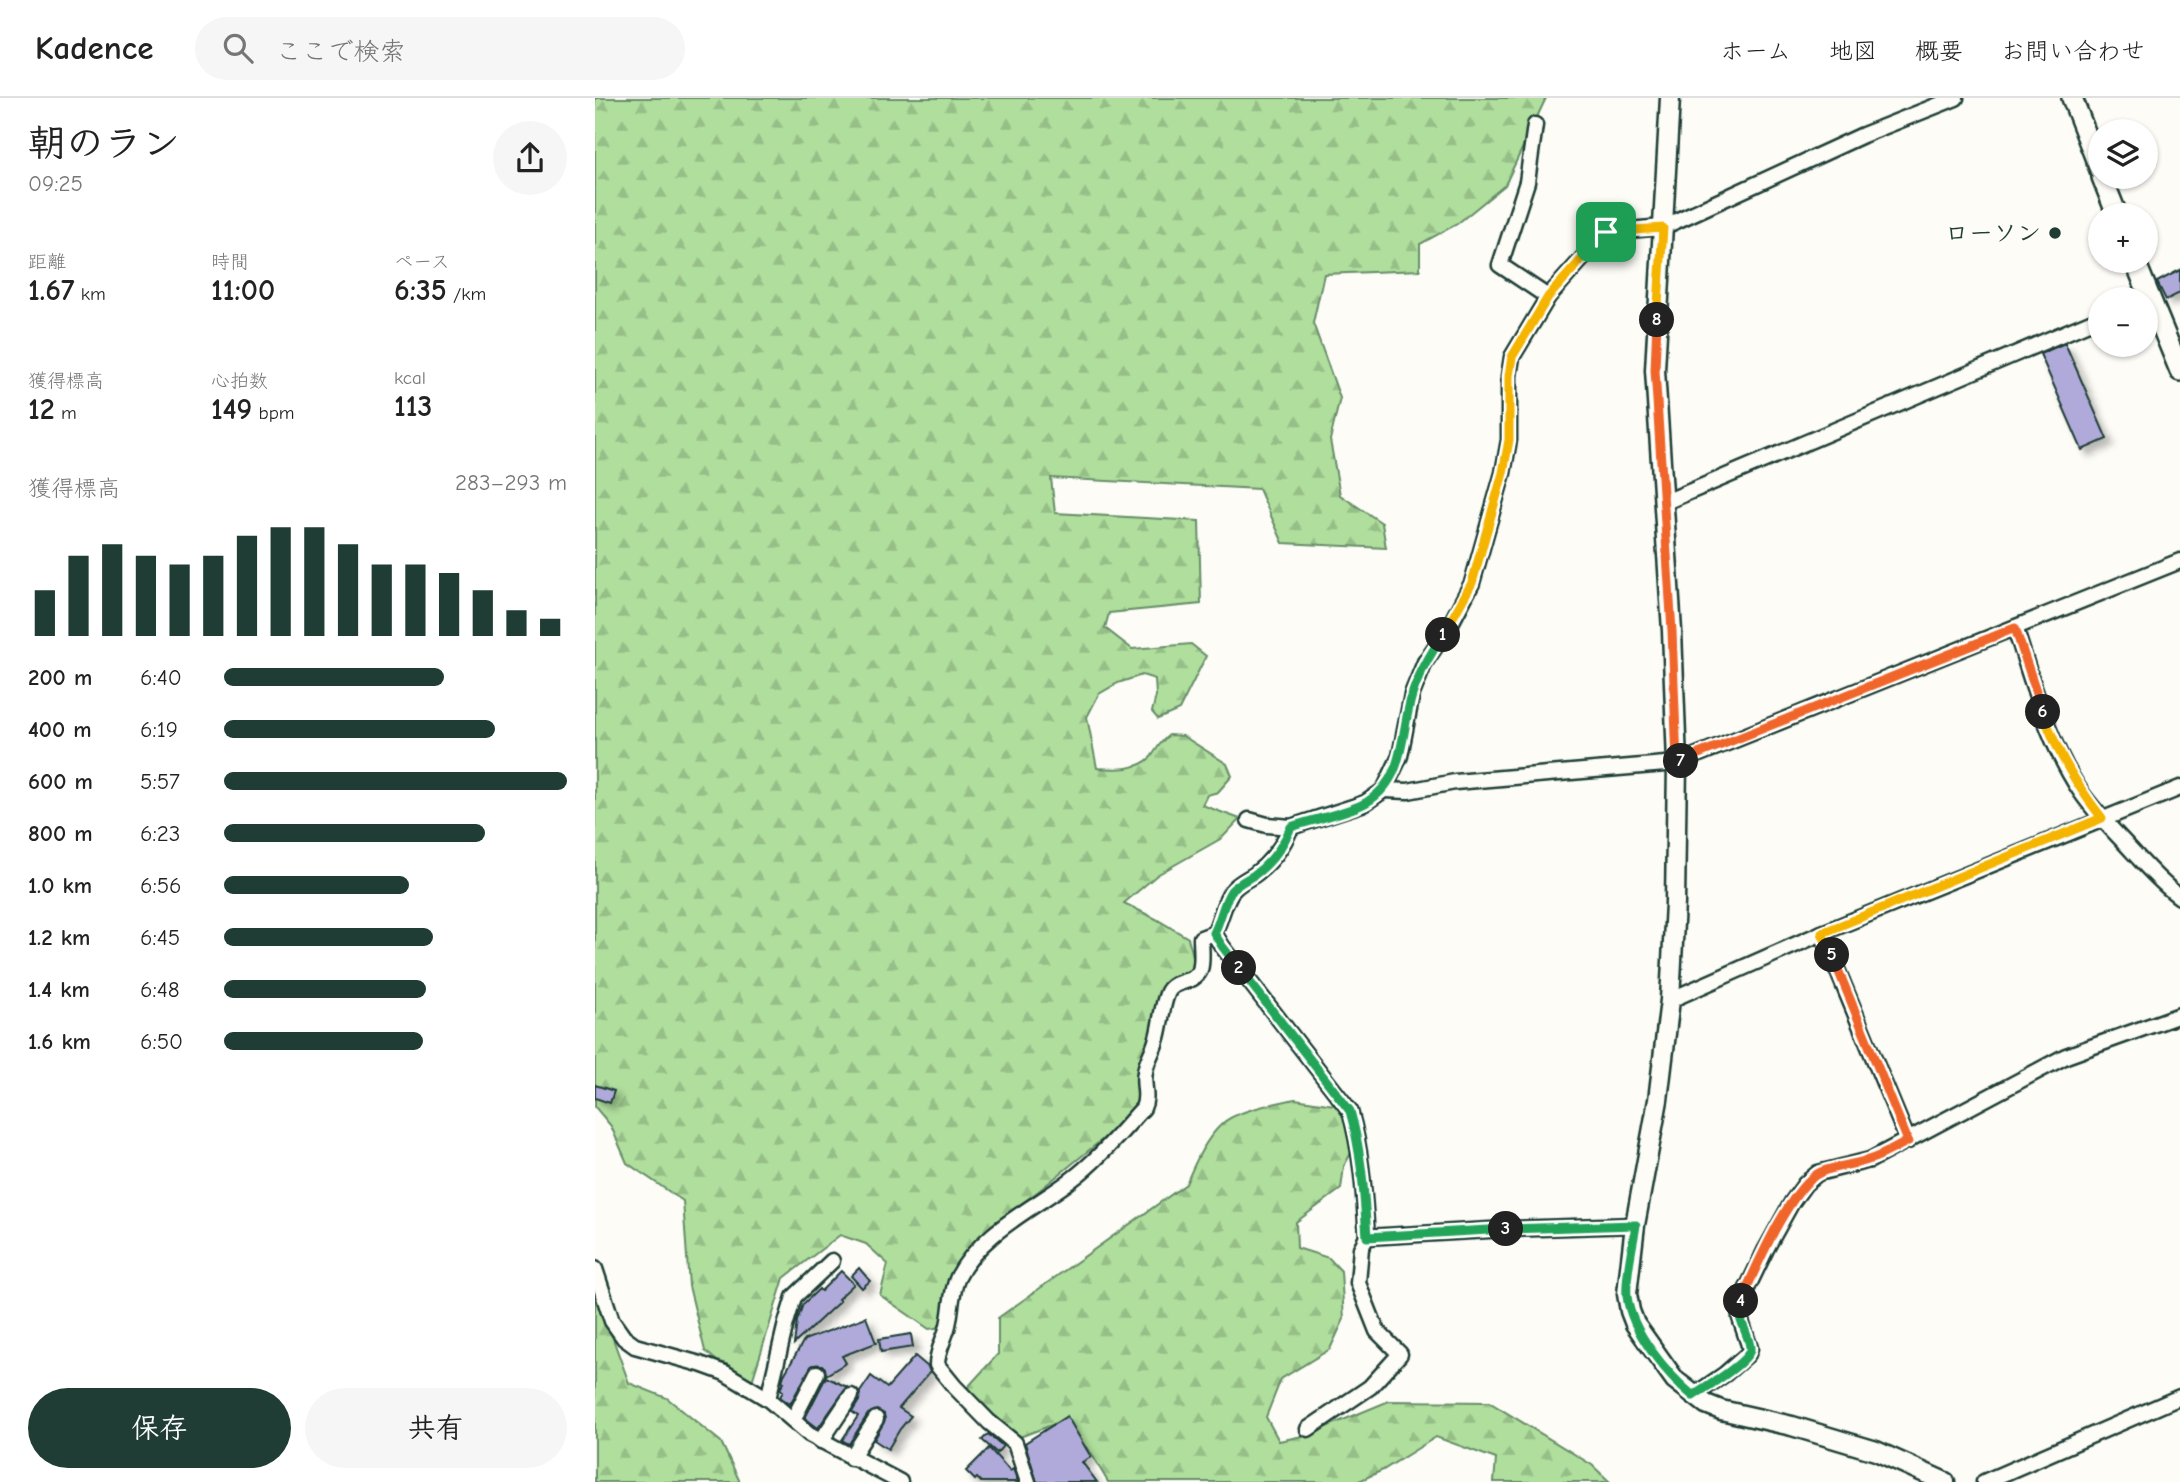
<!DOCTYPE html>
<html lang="ja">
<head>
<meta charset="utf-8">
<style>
	:root { --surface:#fff; --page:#f6f6f6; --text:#222; --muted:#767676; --line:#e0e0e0; --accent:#1f3d34 }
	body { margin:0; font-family:"Comic Neue","Klee One",sans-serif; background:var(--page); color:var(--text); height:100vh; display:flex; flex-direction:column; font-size:26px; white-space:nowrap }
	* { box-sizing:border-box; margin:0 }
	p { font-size:23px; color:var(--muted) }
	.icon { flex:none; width:38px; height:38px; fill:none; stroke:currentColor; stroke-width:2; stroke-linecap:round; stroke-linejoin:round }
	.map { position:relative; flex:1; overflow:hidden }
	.details { display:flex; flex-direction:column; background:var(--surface); width:595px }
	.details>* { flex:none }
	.buttons { position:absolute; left:1493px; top:21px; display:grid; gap:14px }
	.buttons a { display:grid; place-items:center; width:70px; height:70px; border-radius:50%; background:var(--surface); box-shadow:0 2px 5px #0004; font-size:35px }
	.pin { position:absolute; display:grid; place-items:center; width:60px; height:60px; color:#fff; margin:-30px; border-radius:14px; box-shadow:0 4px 10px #0006 }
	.km { position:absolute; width:35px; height:35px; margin:-18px; border-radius:50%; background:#222; color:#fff; font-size:19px; line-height:35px; text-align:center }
	.round { display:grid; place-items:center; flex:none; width:74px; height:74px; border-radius:37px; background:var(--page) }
	.summary { display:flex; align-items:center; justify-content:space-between; height:119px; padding:0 28px }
	h1 { font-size:38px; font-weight:600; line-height:52px }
	.metrics { display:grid; grid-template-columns:repeat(3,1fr); gap:10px; height:119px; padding:7px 28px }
	.metrics div { display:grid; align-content:center }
	.metrics b { font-size:30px; font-weight:600 }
	.metrics small { font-size:19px; font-weight:400 }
	.metrics p { font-size:19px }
	.chart { height:196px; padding:14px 28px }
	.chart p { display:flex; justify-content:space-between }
	.chart svg { width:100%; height:126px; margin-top:7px; stroke:var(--accent); stroke-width:6 }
	.primary-button { display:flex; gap:14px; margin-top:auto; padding:14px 28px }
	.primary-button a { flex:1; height:80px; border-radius:42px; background:var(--accent); color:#fff; font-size:28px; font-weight:600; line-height:80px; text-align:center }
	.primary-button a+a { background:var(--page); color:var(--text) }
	ul { padding:0 28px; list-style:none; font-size:23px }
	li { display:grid; grid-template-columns:112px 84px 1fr; align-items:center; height:52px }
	li i { height:18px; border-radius:9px; background:var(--accent) }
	header { display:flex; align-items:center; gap:42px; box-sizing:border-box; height:98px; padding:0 35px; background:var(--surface); border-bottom:2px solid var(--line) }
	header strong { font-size:33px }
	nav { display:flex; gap:38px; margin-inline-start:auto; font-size:24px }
	.search { width:490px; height:63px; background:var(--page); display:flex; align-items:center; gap:18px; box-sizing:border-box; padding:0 24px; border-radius:38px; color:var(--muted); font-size:26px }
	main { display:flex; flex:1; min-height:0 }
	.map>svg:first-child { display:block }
</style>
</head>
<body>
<header>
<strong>Kadence</strong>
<div class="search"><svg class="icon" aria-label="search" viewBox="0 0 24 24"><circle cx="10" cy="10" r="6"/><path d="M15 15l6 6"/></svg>ここで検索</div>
<nav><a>ホーム</a><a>地図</a><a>概要</a><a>お問い合わせ</a></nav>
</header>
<main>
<section class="details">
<div class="summary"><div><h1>朝のラン</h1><p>09:25</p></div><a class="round"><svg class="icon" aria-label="share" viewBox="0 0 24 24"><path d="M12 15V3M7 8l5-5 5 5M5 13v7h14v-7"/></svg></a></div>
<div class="metrics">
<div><p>距離</p><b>1.67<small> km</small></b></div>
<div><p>時間</p><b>11:00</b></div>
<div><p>ペース</p><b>6:35<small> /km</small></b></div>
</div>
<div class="metrics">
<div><p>獲得標高</p><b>12<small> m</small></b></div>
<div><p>心拍数</p><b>149<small> bpm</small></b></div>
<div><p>kcal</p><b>113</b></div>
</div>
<div class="chart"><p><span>獲得標高</span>283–293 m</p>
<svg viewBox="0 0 160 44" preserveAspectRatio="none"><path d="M5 44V28M15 44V16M25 44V12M35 44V16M45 44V19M55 44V16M65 44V9M75 44V6M85 44V6M95 44V12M105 44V19M115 44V19M125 44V22M135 44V28M145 44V35M155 44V38"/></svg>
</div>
<ul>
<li><b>200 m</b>6:40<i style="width:64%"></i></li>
<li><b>400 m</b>6:19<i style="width:79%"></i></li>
<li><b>600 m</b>5:57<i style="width:100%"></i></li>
<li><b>800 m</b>6:23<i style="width:76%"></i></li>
<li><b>1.0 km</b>6:56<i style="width:54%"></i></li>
<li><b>1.2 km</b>6:45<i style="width:61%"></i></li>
<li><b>1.4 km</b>6:48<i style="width:59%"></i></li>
<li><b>1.6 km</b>6:50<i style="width:58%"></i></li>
</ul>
<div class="primary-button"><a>保存</a><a>共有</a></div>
</section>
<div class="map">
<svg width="1585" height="1384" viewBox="0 0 1585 1384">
	<defs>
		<pattern id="forest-firs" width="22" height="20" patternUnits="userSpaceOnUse" patternTransform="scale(1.75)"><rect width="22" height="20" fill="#afde9d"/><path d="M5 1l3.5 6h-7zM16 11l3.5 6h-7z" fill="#96bf88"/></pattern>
		<filter id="shadow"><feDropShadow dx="6" dy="6" stdDeviation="3.5" flood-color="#0004"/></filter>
	</defs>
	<rect width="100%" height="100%" fill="#fdfcf7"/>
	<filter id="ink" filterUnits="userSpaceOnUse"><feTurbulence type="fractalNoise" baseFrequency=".0143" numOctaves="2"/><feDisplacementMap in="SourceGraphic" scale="14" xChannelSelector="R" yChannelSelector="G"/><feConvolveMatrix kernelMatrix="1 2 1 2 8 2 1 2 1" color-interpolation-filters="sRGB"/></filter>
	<g filter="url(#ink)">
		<g fill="url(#forest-firs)" stroke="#678e68" stroke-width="2">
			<path d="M0 0H951L910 87 862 126 825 146V172L729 176 718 225 745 300 735 342 745 397 787 425 791 450 688 445 664 391 456 380 460 415 604 423 606 506 514 515 510 530 537 551 596 546 611 558 584 612 563 621 557 614 561 598 560 581 547 577 523 585 504 596 492 619 502 670C520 671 542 673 556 659 562 651 565 644 574 637L588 638 632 666 637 678 623 694 612 697 607 707 645 721 627 740 562 777 529 805 561 821 593 840C596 851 605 872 589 878 579 882 578 880 569 889L545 986 543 1008 519 1032 399 1129 374 1152 355 1181 347 1229 334 1231 285 1197 293 1166 271 1146 245 1137 189 1180 155 1290 110 1253 94 1188 88 1103 32 1065 16 1028 0 1009Z"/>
			<path d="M700 1001 739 1007 753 1015 757 1053 749 1068 746 1091 701 1124 702 1150 734 1160 746 1173 749 1221 735 1251 686 1281 671 1319 684 1343 712 1337 794 1303 894 1304 997 1367 1015 1384H899L901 1361 841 1339 788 1372 762 1384H513L494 1352 462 1325 422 1340 372 1290 403 1256V1220L591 1086C600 1065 610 1041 628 1025 641 1013 681 1005 700 1001Z"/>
			<polygon points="0,1179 13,1227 34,1285 72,1300 126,1344 145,1384 0,1384"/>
		</g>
		<g fill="#b0aadb" stroke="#1f3d34" stroke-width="2" filter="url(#shadow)">
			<polygon points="1585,172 1585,195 1571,202 1562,184"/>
			<polygon points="1470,245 1512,341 1487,352 1445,256"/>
			<polygon points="0,987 19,993 15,1005 0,1000"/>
			<polygon points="264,1170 275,1183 267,1190 256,1178"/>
			<polygon points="246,1173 259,1186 243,1201 245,1203 199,1246 202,1223 208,1206 224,1191 226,1193"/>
			<polygon points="271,1219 281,1245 247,1258 251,1265 231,1277 230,1270 227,1267 217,1267 195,1306 185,1299 188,1293 185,1291 189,1284 187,1283 189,1277 209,1242"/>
			<polygon points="316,1236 318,1249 286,1254 284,1241"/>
			<polygon points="320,1258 333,1269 335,1274 304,1310 316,1318 305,1331 293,1351 279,1342 290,1322 289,1316 282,1312 273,1316 254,1346 247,1342 263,1318 257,1314 264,1303 265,1294 276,1278 292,1290"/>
			<polygon points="231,1279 252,1289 223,1330 210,1320"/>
			<polygon points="472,1318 496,1359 487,1364 502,1384 442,1384 430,1345"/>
			<polygon points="393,1336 408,1348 402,1355 387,1342"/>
			<polygon points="394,1350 415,1373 418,1371 423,1384 386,1384 382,1380 380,1382 371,1373"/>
		</g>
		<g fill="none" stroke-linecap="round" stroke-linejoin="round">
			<g stroke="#1f3d34" stroke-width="19">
				<g id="minor">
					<polyline points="940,27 932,84 905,167 953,199"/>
					<polyline points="1068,405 1505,220"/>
					<path d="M1420 530C1438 585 1453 645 1486 694 1501 716 1521 735 1539 755 1554 771 1567 786 1585 799"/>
					<polyline points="789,692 813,693 860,684 1082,665 1585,463"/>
					<polyline points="654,722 672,727 696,729 770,705 789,692 805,658 817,596 830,564 854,529 877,485 908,375 914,342 914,278 917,259 953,199 1011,134 1068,129 1268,37 1361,0"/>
					<path d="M696 729C688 748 676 765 659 777 651 782 642 786 637 793 628 805 626 822 619 835L627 848 755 1013C767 1055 769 1096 772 1139L912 1131 1040 1127"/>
					<polyline points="1227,835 1313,1043"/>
					<polyline points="1075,902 1227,835 1585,690"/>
					<polyline points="0,1171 17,1223 29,1240 40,1248 105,1266 130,1275 173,1301 214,1336 305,1384"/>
					<polyline points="1098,1298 1130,1276 1153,1256 1155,1250 1145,1220 1144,1207 1171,1151 1197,1104 1210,1086 1223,1075 1275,1062 1471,958 1585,917"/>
					<polyline points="173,1301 191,1225 199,1199 237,1163"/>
					<polyline points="198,1322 222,1275"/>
					<polyline points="713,1331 775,1289 805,1256 782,1233 763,1185 766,1150 772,1139"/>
					<polyline points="226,1343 256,1298"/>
					<polyline points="256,1360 281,1321"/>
					<path d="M433 1384 420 1345 394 1324 359 1288 342 1267C342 1254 348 1244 352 1231 357 1215 355 1195 363 1179 386 1134 438 1111 476 1082 503 1062 525 1035 548 1010 554 997 547 987 550 974 551 963 558 954 561 943 566 928 566 911 572 896 578 880 599 887 605 872 608 863 606 849 606 840L619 835"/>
					<polyline points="1389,1384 1585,1299"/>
				</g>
			</g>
			<g stroke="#1f3d34" stroke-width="23">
				<polyline id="tertiary" points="1075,0 1060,272 1077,533 1082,665 1080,805 1075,902 1063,1002 1040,1127 1032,1196 1035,1213 1040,1226 1080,1282 1111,1306 1126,1312 1197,1328 1281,1353 1350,1384"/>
			</g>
			<g stroke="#1f3d34" stroke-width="24">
				<g id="secondary">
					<polyline points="1477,0 1505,72"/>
					<polyline points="1507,79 1522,117"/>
					<polyline points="1540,163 1585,273"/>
				</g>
			</g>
			<use href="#minor" stroke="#fdfcf7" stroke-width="14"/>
			<use href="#tertiary" stroke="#fdfcf7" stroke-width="18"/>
			<use href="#secondary" stroke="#fdfcf7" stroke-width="19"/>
		</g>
	</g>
	<g fill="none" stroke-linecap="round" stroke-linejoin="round" filter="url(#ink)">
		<g stroke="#fff" stroke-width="14">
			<polyline id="split-1" points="848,537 877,485 908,375 914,342 914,278 917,259 953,199 1011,134"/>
		</g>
		<g stroke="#fff" stroke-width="14">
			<path id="split-2" d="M644 870 627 848 619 835C626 822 628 805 636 793 642 786 651 782 659 777 676 765 688 748 696 729 716 722 756 714 772 704 812 680 805 632 818 594 825 573 836 555 848 537"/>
		</g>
		<g stroke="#fff" stroke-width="14">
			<path id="split-3" d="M644 870 755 1013C767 1055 769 1096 772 1139L911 1131"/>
		</g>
		<g stroke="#fff" stroke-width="14">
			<path id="split-4" d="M911 1131 1041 1127C1038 1147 1030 1179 1032 1198 1036 1234 1072 1276 1098 1298 1110 1290 1152 1265 1155 1252 1156 1246 1151 1236 1149 1230 1145 1221 1142 1212 1146 1203"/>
		</g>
		<g stroke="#fff" stroke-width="14">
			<path id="split-5" d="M1146 1203C1160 1172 1196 1087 1226 1074 1241 1068 1258 1067 1273 1062 1287 1058 1300 1050 1313 1043L1237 857"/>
		</g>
		<g stroke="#fff" stroke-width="14">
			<path id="split-6" d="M1237 857 1227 835 1507 720C1481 687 1461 653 1448 614"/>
		</g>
		<g stroke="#fff" stroke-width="14">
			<polyline id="split-7" points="1086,663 1420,530 1448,614"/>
		</g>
		<g stroke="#fff" stroke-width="14">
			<polyline id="split-8" points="1062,222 1060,272 1077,533 1082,665 1086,663"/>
		</g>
		<g stroke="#fff" stroke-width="14">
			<polyline id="split-9" points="1011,134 1068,130 1062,222"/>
		</g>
		<use href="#split-1" stroke="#f5b400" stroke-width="9"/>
		<use href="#split-2" stroke="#22a559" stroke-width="9"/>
		<use href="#split-3" stroke="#22a559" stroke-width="9"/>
		<use href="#split-4" stroke="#22a559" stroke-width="9"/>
		<use href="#split-5" stroke="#f0652b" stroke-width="9"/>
		<use href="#split-6" stroke="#f5b400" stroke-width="9"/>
		<use href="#split-7" stroke="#f0652b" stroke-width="9"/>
		<use href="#split-8" stroke="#f0652b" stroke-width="9"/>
		<use href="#split-9" stroke="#f5b400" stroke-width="9"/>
	</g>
	<circle fill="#1f3d34" stroke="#fdfcf7" stroke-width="2.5" cx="1460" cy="135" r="7"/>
	<g text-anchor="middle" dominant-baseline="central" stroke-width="7" stroke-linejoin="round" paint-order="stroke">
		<g font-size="24" font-weight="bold" fill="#1f3d34" stroke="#fdfcf7" text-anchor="end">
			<text x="1446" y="135">ローソン</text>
		</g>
	</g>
</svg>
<div class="buttons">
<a><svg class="icon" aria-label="layers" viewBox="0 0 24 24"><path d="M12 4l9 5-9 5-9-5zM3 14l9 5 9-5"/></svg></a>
<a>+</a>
<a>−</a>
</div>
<div class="pin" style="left:1011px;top:134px;background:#1e9e55"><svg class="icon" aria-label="arrive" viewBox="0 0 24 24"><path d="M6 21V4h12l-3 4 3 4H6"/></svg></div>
<b class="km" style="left:848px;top:537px">1</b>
<b class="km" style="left:644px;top:870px">2</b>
<b class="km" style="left:911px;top:1131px">3</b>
<b class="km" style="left:1146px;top:1203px">4</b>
<b class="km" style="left:1237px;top:857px">5</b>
<b class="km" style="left:1448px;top:614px">6</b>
<b class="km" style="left:1086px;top:663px">7</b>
<b class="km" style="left:1062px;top:222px">8</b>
</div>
</main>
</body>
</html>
